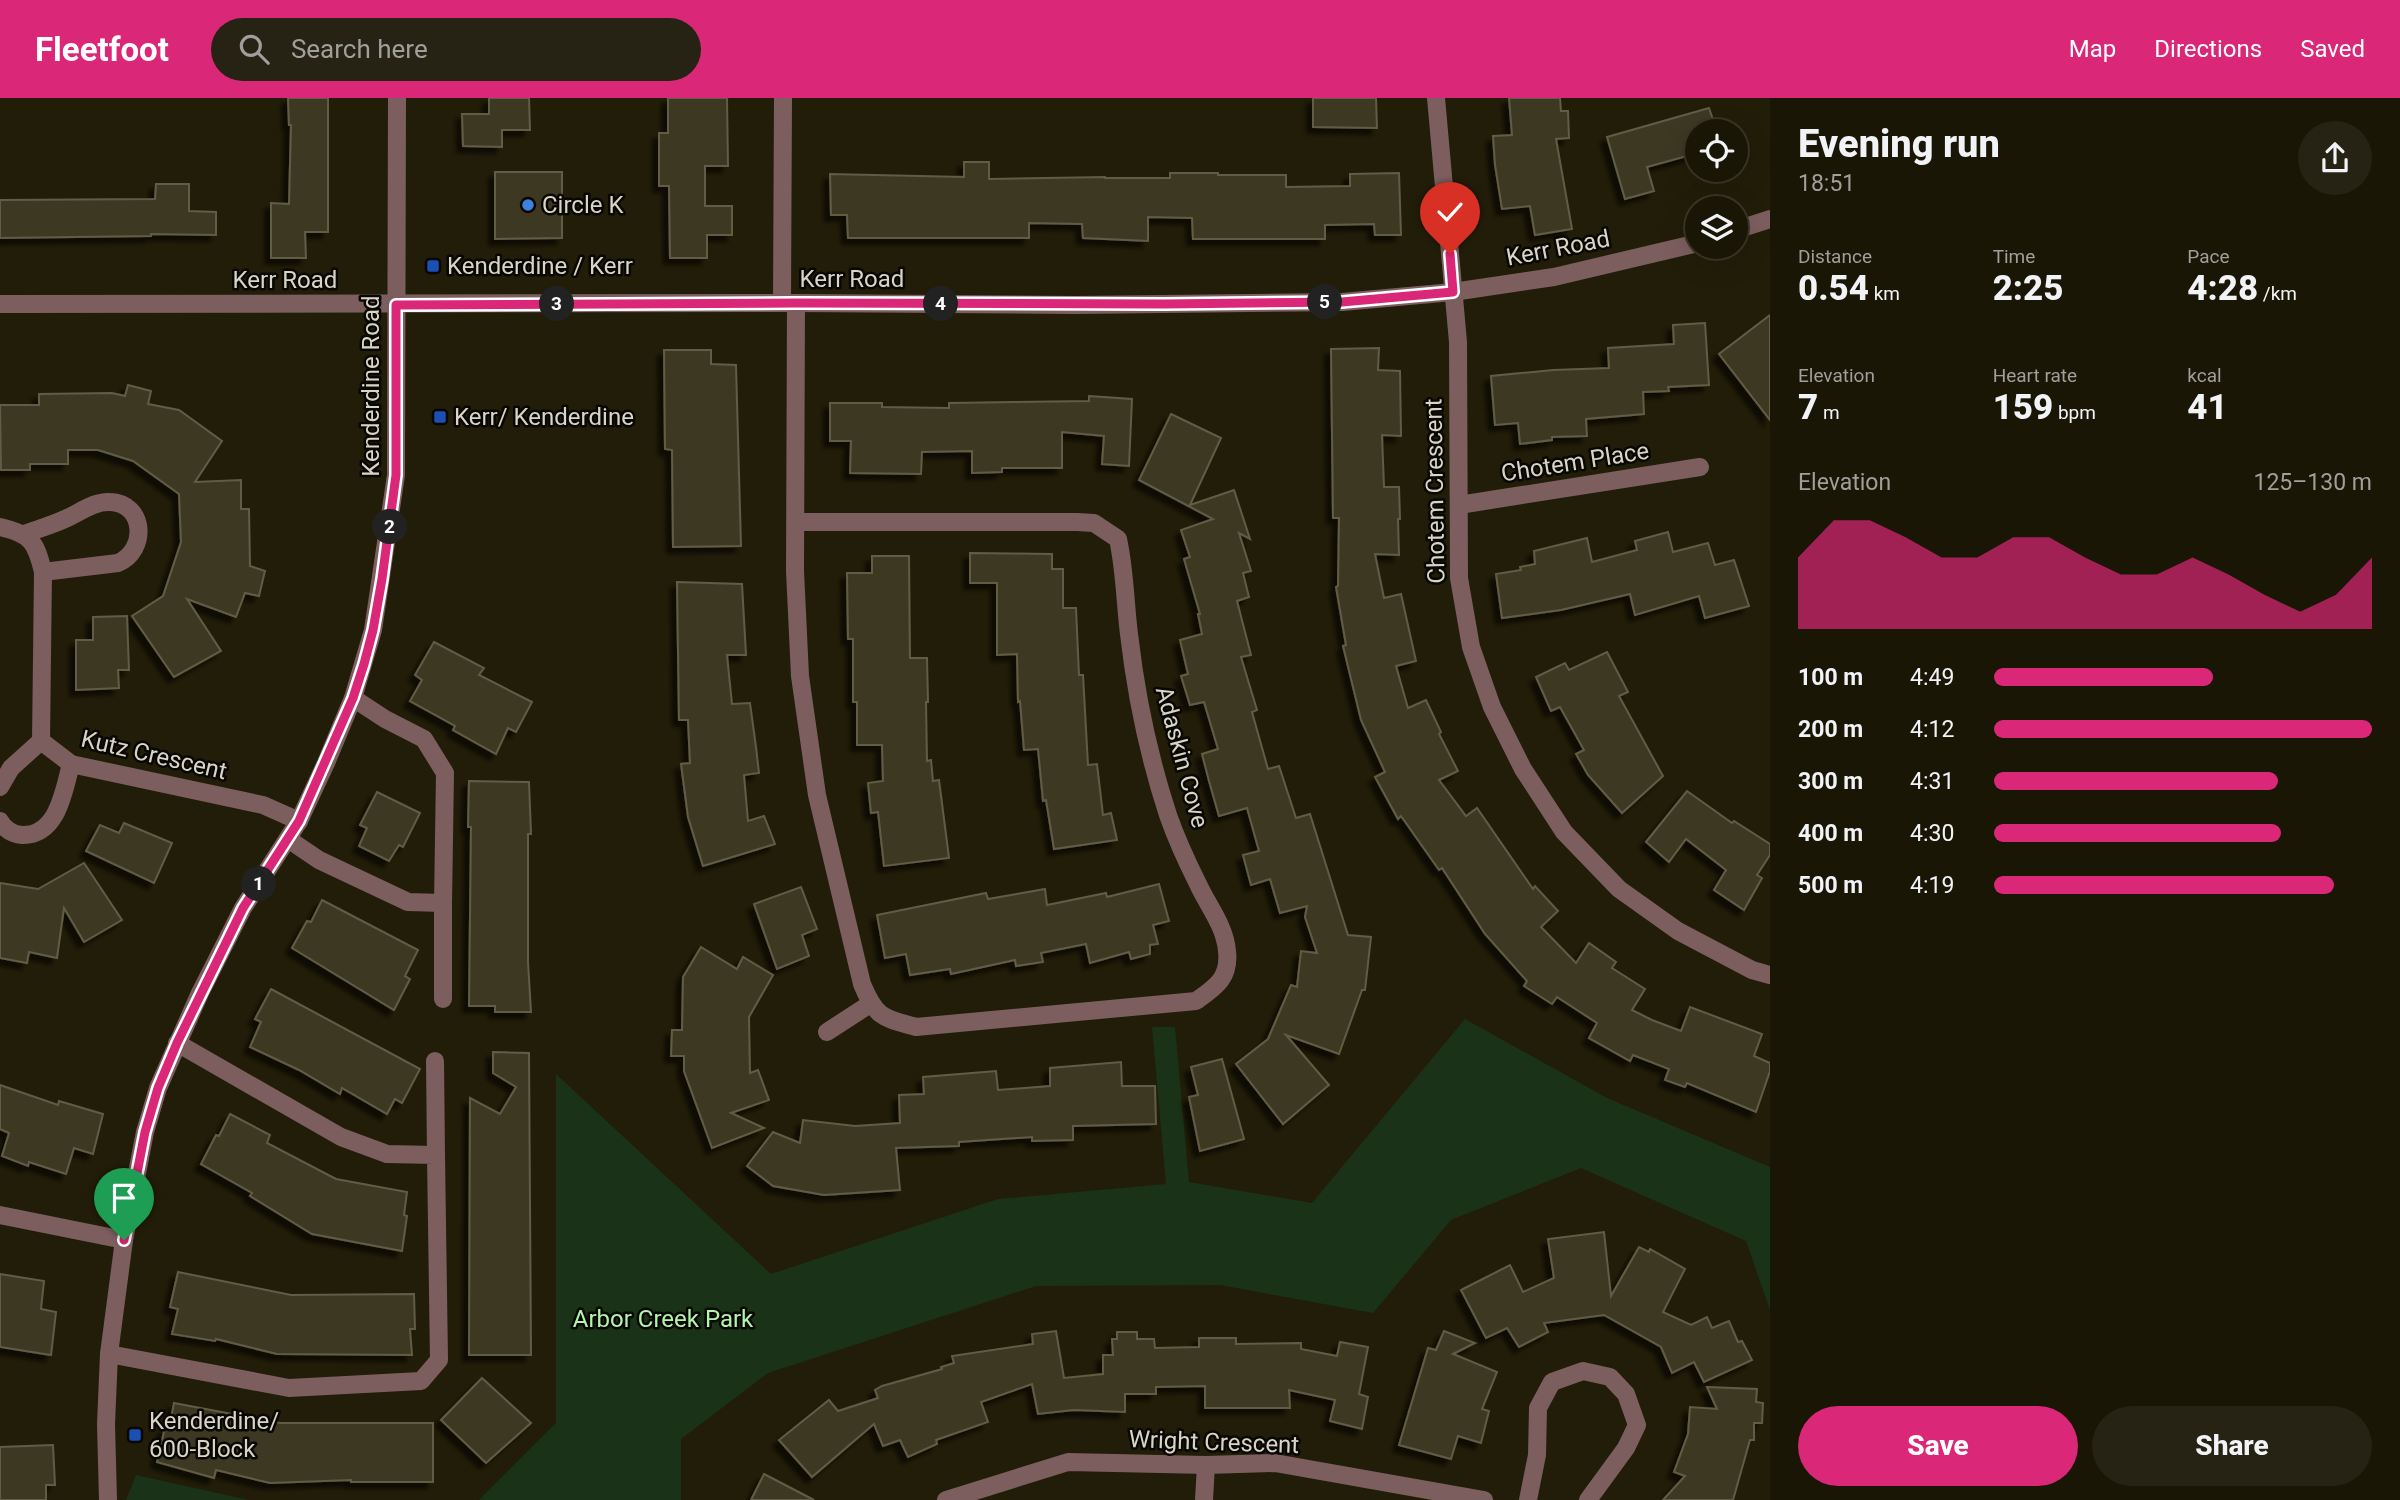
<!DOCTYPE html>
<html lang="en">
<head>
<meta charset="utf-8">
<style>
	:root { --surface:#1a1606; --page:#272314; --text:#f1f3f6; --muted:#9f9f9b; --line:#383528; --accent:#db2777 }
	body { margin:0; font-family:Roboto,sans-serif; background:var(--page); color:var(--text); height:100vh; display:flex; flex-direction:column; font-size:26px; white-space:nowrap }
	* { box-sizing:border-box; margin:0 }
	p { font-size:23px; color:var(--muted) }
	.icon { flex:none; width:38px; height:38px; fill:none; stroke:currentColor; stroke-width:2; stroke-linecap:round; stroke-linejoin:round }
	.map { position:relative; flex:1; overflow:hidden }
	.sheet { display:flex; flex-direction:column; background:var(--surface); width:630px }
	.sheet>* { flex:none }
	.fabs { position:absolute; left:1685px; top:21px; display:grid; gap:14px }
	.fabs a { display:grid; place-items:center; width:63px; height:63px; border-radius:50%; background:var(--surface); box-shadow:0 7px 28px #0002,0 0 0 2px var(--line); font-size:35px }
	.pin { position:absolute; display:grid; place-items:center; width:60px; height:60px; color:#fff; margin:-72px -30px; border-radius:50% 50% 50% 0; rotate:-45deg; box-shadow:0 0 7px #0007 }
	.pin .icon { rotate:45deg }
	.km { position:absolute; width:35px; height:35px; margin:-18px; border-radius:50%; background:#222; color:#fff; font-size:19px; line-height:35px; text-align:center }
	.round { display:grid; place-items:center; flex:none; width:74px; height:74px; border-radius:37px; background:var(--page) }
	.headline { display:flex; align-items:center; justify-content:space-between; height:119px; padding:0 28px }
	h1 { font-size:38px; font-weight:800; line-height:52px }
	.figures { display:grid; grid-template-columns:repeat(3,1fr); gap:10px; height:119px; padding:7px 28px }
	.figures div { display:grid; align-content:center }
	.figures b { font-size:35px; font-weight:800 }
	.figures small { font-size:19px; font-weight:400 }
	.figures p { font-size:19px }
	.chart { height:196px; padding:14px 28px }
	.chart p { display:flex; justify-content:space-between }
	.chart svg { width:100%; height:126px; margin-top:7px; fill:var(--accent); opacity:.7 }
	.cta { display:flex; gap:14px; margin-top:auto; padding:14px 28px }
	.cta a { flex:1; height:80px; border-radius:42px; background:var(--accent); color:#fff; font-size:28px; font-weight:800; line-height:80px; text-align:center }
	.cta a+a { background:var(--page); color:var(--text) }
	ul { padding:0 28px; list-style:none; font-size:23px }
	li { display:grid; grid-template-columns:112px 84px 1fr; align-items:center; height:52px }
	li i { height:18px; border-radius:9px; background:var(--accent) }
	header { display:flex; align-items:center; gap:42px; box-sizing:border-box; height:98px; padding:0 35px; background:var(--accent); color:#fff }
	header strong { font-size:33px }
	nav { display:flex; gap:38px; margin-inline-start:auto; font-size:24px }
	.search { width:490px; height:63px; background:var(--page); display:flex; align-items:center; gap:18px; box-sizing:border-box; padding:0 24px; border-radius:38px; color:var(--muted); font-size:26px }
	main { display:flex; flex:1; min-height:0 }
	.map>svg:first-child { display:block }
</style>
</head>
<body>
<header>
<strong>Fleetfoot</strong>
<div class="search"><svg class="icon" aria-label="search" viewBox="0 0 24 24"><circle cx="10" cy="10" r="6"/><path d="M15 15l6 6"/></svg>Search here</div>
<nav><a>Map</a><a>Directions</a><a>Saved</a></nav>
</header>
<main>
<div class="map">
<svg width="1770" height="1402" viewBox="0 0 1770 1402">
	<defs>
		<filter id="shadow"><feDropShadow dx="-6" dy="6" stdDeviation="2" flood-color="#0009"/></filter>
	</defs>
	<rect width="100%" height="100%" fill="#221d08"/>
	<g fill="#1a3218">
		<polygon points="1465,921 1607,1000 1770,1069 1770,1212 1746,1143 1581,1070 1451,1122 1373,1215 1220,1187 1036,1188 768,1275 681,1341 681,1402 479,1402 556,1325 556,976 771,1176 998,1101 1166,1086 1152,929 1175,929 1189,1084 1312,1105"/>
		<polygon points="136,1377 249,1402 126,1402"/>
	</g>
	<g fill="#3e3923" stroke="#615c45" stroke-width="2" filter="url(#shadow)">
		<polygon points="288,0 328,0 328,134 305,134 306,160 271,160 271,105 289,106 291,27 289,27"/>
		<polygon points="489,0 529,0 530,32 502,32 502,49 463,48 462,16 489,16"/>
		<polygon points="668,0 727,0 728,68 705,68 705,108 732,108 732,137 707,137 707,160 670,160 669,88 659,88 659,35 668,35"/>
		<polygon points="1313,0 1376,0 1377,30 1313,29"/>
		<polygon points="1509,0 1560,0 1561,13 1568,13 1569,40 1556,41 1572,131 1535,137 1530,108 1502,111 1495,67 1493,38 1512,37"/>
		<polygon points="1709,10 1717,33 1698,33 1698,55 1647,69 1654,93 1625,101 1607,39"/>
		<polygon points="964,64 989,64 989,81 1105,79 1105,80 1170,80 1170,75 1218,75 1218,77 1286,77 1286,89 1350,88 1350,76 1399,75 1401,137 1375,137 1374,126 1325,127 1325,141 1193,141 1192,120 1148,119 1148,143 1083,140 1082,126 1029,125 1029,140 848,140 847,117 831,117 830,76 964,79"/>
		<polygon points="495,74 562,74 562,140 495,141"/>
		<polygon points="156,86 189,86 189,113 216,114 216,137 151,136 151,138 0,140 0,102 155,101"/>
		<polygon points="1770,217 1770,322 1719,256"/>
		<polygon points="1705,225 1709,287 1668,289 1669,293 1643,294 1644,316 1586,321 1587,338 1552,339 1552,342 1520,346 1518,325 1495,327 1491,278 1553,272 1609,270 1608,250 1674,246 1673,227"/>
		<polygon points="1379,250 1378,272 1400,273 1401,338 1382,337 1384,389 1399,389 1400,421 1398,421 1399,457 1375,456 1384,500 1401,496 1416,563 1396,568 1408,610 1426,602 1441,634 1439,636 1458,673 1439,682 1466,718 1477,710 1533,791 1535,788 1558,813 1541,829 1576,865 1589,845 1616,864 1612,870 1645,891 1632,912 1652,922 1681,933 1690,909 1762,936 1754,958 1770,965 1770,973 1756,1014 1687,985 1685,989 1665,982 1669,971 1633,957 1630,963 1589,940 1597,925 1557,899 1552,906 1524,888 1527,883 1485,836 1442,770 1439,772 1401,718 1398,721 1375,679 1385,674 1361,622 1343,548 1346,547 1336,489 1338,488 1339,420 1333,420 1331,251"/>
		<polygon points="664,252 711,252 711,266 736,267 741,448 673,449 672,352 665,351"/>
		<polygon points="128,287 151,293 148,306 179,312 222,343 195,384 241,382 241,411 249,411 250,468 265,473 259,498 245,495 236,519 187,501 221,553 174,579 132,518 163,498 181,444 179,396 133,363 98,352 68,352 68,366 30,366 30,372 1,372 0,307 39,307 39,296 112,295 125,298"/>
		<polygon points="1089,298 1132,301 1129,368 1102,366 1104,338 1062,334 1062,370 1002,370 1002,374 972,375 972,353 922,354 921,376 850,375 851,343 830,343 830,305 882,305 882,309 949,310 949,305 1089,303"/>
		<polygon points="1171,316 1221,340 1190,407 1234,392 1250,441 1239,435 1251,473 1243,475 1249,499 1237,503 1251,557 1241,559 1257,612 1252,614 1268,671 1279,668 1296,720 1310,716 1348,837 1371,839 1365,892 1362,892 1339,956 1286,937 1329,987 1283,1026 1236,966 1268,941 1291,887 1297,889 1301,853 1317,855 1305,819 1307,808 1280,815 1270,781 1251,787 1243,757 1259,753 1247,710 1219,718 1209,683 1202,656 1218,651 1204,604 1190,607 1181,578 1188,576 1180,542 1202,536 1198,516 1200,516 1184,461 1190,459 1181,432 1213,421 1139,382"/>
		<polygon points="1668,434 1673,454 1708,445 1715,467 1734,462 1749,508 1705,520 1699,498 1635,517 1630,496 1561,512 1502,520 1496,476 1521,472 1520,469 1535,466 1534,453 1587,440 1592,464 1637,452 1635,443"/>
		<polygon points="970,455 1052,456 1052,471 1063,471 1063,510 1076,510 1079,577 1083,577 1088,667 1097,666 1103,717 1111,715 1117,742 1054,751 1046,702 1043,703 1038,651 1024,652 1020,603 1018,604 1017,556 997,557 997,485 970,485"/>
		<polygon points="872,458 909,458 910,560 927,560 928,604 926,604 927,663 931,662 933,683 939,682 949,760 884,768 878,714 871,715 868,685 883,683 882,647 857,647 857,604 853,604 853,541 848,541 847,475 872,475"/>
		<polygon points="677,484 742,486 746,557 727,557 732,606 750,605 756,649 759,675 744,677 748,723 764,718 775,746 703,768 688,719 681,666 690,665 688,622 679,622"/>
		<polygon points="127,518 129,572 118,572 119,590 76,592 76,542 93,542 93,519"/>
		<polygon points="434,544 484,570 479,577 532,604 516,634 508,630 496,656 453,632 455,628 410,603 422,582 415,577"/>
		<polygon points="1607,554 1628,594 1619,598 1663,678 1622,715 1588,677 1576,656 1584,652 1560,609 1551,613 1536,579 1565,565 1569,572"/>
		<polygon points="469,683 529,684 531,736 528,736 528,864 531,914 495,914 495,908 469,908 471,729 468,729"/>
		<polygon points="1687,693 1732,725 1734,723 1770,746 1770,757 1757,777 1762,780 1744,812 1714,792 1726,772 1686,741 1669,764 1646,744"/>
		<polygon points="377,694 420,715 403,749 399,747 389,763 359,748 367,730 360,727"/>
		<polygon points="124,725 172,745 154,785 86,753 100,727 119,735"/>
		<polygon points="84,765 122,822 84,844 64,810 57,860 29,854 27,865 0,860 0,785 38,791"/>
		<polygon points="1159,786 1169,823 1153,827 1158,846 1150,847 1150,856 1131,861 1129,854 1090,865 1086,846 1041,855 1043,864 1016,868 1015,862 951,876 950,871 910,877 906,856 885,860 877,817 986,795 988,801 1045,791 1047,807 1106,795 1107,799"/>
		<polygon points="801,789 817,831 802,837 809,858 777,871 754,806"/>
		<polygon points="322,802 418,852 405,878 410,881 394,912 292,850 307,823 311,824"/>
		<polygon points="701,849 737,871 743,859 773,877 749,919 750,975 758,972 769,1002 731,1015 764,1030 712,1050 684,973 684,958 671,958 672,932 682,932 683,879"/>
		<polygon points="271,891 420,971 402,1005 395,1001 387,1016 342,990 340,996 299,972 250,949 261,924 255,921"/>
		<polygon points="493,954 529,955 531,1257 469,1257 470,1000 500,1016 516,989 493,975"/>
		<polygon points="1222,961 1244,1041 1200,1053 1189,999 1198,997 1191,969"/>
		<polygon points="1121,964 1122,988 1155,988 1156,1026 1073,1028 1073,1042 1032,1043 1032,1039 959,1044 959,1048 896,1050 900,1092 824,1097 773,1088 747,1068 773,1034 800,1045 803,1022 855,1028 900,1025 899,997 924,996 923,979 996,973 998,992 1050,988 1050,970"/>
		<polygon points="0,987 58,1007 59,1003 103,1016 93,1056 74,1050 66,1076 29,1064 28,1068 2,1058 9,1035 0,1031"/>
		<polygon points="230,1016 270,1037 267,1045 336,1081 407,1094 404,1117 407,1118 402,1153 312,1136 250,1098 252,1095 201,1066 216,1037 219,1038"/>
		<polygon points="1604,1134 1611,1198 1639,1149 1649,1154 1650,1151 1685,1171 1663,1214 1691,1227 1707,1219 1712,1230 1729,1223 1738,1244 1742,1243 1752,1262 1704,1284 1694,1264 1672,1275 1661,1249 1604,1217 1544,1225 1548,1234 1519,1249 1507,1230 1486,1240 1461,1192 1510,1167 1523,1194 1554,1180 1548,1141"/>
		<polygon points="178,1174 291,1197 414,1196 415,1231 410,1231 412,1257 277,1256 216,1241 215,1243 172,1236 178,1211 170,1209"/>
		<polygon points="0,1176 44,1183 41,1211 56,1214 51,1257 0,1249"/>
		<polygon points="1056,1233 1064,1280 1103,1276 1103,1257 1113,1257 1112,1241 1117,1241 1117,1234 1137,1234 1137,1241 1154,1241 1155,1250 1199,1249 1199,1240 1236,1240 1236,1246 1301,1245 1301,1251 1337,1258 1340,1244 1368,1249 1359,1296 1368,1299 1362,1331 1330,1323 1335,1302 1289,1292 1290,1310 1205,1310 1205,1288 1156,1289 1156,1296 1125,1296 1125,1314 1074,1312 1038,1316 1032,1286 981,1304 988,1324 936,1342 937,1346 908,1359 900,1342 883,1348 874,1326 812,1379 779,1342 829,1302 838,1313 878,1300 875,1292 882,1288 942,1271 941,1269 954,1265 952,1258 1033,1246 1032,1236"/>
		<polygon points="1444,1233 1475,1245 1453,1256 1497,1274 1482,1311 1489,1313 1481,1345 1458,1338 1451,1361 1399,1347 1428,1250 1436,1252"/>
		<polygon points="482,1280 531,1325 486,1365 441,1322"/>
		<polygon points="1707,1289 1757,1291 1756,1304 1763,1305 1762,1325 1754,1325 1754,1342 1750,1342 1733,1402 1663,1402 1685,1378 1674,1374 1688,1336 1690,1309 1717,1311"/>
		<polygon points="174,1305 280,1325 433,1325 433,1384 351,1384 351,1382 270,1385 216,1372 214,1380 157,1364 165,1329 169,1331"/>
		<polygon points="53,1347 55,1387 46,1387 46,1402 0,1402 0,1349"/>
		<polygon points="764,1376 814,1402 751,1402"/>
	</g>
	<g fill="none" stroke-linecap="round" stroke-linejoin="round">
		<g stroke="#7c5e5f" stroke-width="18">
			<polyline points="1436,0 1458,244 1459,480 1471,549 1492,609 1523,671 1564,734 1619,791 1678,833 1752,872 1770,877"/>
			<polyline points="1736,132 1770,121"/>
			<polyline points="782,205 783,0"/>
			<path d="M796 205 795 473 800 578 817 697 862 886C876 920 883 920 916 929L1196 903C1216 889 1230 880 1227 853 1225 828 1208 808 1198 786 1187 764 1176 740 1168 717 1149 659 1136 597 1129 536 1125 504 1125 473 1118 441L1094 425 1077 424H796"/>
			<polyline points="0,206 796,205 1075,207 1342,204 1453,194 1554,179 1698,145"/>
			<polyline points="1459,407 1700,369"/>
			<path d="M0 429C31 436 36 444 43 474L41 643 71 666 263 707 299 723"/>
			<path d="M24 436C38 431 52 427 65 421 79 415 94 403 110 404 145 405 148 452 118 465L43 474"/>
			<polyline points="0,689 11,670 41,643"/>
			<path d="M0 723C5 732 12 736 22 737 58 738 64 692 71 666"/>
			<polyline points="288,741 319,762 408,804 443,805 445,675 424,641 385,621 353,600"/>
			<polyline points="443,901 443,805"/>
			<polyline points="827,934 870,906"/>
			<polyline points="435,963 436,1057"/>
			<polyline points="0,1117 124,1142"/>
			<polyline points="109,1256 289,1290 421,1283 439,1262 436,1057 387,1056 341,1039 177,945"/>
			<polyline points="108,1402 106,1326 109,1256 124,1142 145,1034 158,990 200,895 243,810 299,723 326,665 353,600 373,532 396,377 397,0"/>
			<polyline points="946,1402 1068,1364 1206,1367 1275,1365 1484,1402"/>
			<polyline points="1204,1402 1206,1367"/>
			<polyline points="1528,1402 1537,1357 1538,1310 1552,1284 1583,1273 1610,1279 1626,1296 1637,1327 1626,1350 1588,1402"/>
		</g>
	</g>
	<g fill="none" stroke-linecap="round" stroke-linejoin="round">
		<g stroke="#fff" stroke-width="14">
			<polyline id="route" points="124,1142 145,1034 158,990 177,945 243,810 299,723 353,600 364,566 373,532 382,481 396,377 396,207 796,205 1164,206 1342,204 1453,194 1450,156"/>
		</g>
		<use href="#route" stroke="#db2777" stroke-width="9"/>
	</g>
	<circle fill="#3f7fe0" stroke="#090702" stroke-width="2.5" cx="528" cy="107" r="7"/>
	<g fill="#1a4fb4" stroke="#090702" stroke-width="2.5">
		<rect x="426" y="161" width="14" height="14" rx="3.5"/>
		<rect x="433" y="312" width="14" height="14" rx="3.5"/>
		<rect x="128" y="1330" width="14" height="14" rx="3.5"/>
	</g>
	<g text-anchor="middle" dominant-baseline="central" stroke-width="5" stroke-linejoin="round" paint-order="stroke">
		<g font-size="24" fill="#d8d5c8" stroke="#090702" text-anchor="start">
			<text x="542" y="107">Circle K</text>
			<text x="447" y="168">Kenderdine / Kerr</text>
			<text x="454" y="319">Kerr/ Kenderdine</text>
			<text x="149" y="1323">Kenderdine/<tspan x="149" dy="28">600-Block</tspan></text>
		</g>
		<g font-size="24" fill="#d8d5c8" stroke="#090702">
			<text transform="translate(1558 150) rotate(-11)">Kerr Road</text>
			<text x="852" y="181">Kerr Road</text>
			<text x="285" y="182">Kerr Road</text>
			<text transform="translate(371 288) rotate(-90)">Kenderdine Road</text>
			<text transform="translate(1575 364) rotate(-9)">Chotem Place</text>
			<text transform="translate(1435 393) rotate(-91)">Chotem Crescent</text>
			<text transform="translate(154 657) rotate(13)">Kutz Crescent</text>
			<text transform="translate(1182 659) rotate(75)">Adaskin Cove</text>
			<text transform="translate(1214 1344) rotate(2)">Wright Crescent</text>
		</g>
		<g font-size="24" fill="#b4f5ae" stroke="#090702">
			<text x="663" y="1221">Arbor Creek Park</text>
		</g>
	</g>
</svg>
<div class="fabs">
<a><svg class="icon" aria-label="locate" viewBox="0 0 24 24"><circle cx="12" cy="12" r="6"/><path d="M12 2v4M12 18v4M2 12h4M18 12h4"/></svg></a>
<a><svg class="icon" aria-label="layers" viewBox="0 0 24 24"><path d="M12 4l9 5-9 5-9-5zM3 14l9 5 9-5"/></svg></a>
</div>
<div class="pin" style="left:124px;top:1142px;background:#1e9e55"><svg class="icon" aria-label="arrive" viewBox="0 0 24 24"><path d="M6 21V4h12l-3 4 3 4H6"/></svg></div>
<div class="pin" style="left:1450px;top:156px;background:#d93025"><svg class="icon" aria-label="check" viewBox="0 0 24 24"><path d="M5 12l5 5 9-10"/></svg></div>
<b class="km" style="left:259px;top:786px">1</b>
<b class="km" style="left:390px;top:429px">2</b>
<b class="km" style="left:557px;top:206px">3</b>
<b class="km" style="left:941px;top:206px">4</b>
<b class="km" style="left:1325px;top:204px">5</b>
</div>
<section class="sheet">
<div class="headline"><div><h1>Evening run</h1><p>18:51</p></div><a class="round"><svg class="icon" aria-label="share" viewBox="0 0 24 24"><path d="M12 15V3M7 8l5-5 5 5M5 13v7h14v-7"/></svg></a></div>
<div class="figures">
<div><p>Distance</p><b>0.54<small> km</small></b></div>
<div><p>Time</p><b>2:25</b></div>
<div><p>Pace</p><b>4:28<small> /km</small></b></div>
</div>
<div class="figures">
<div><p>Elevation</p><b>7<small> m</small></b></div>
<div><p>Heart rate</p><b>159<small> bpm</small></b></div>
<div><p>kcal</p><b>41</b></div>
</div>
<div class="chart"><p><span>Elevation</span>125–130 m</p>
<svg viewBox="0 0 160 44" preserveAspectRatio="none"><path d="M0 44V19L10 6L20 6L30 12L40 19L50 19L60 12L70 12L80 19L90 25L100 25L110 19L120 25L130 32L140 38L150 32L160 19V44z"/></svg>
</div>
<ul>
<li><b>100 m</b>4:49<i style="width:58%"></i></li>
<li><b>200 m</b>4:12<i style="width:100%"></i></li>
<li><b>300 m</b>4:31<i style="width:75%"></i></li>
<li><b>400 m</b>4:30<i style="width:76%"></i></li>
<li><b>500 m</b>4:19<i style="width:90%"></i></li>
</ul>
<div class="cta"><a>Save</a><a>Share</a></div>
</section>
</main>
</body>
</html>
